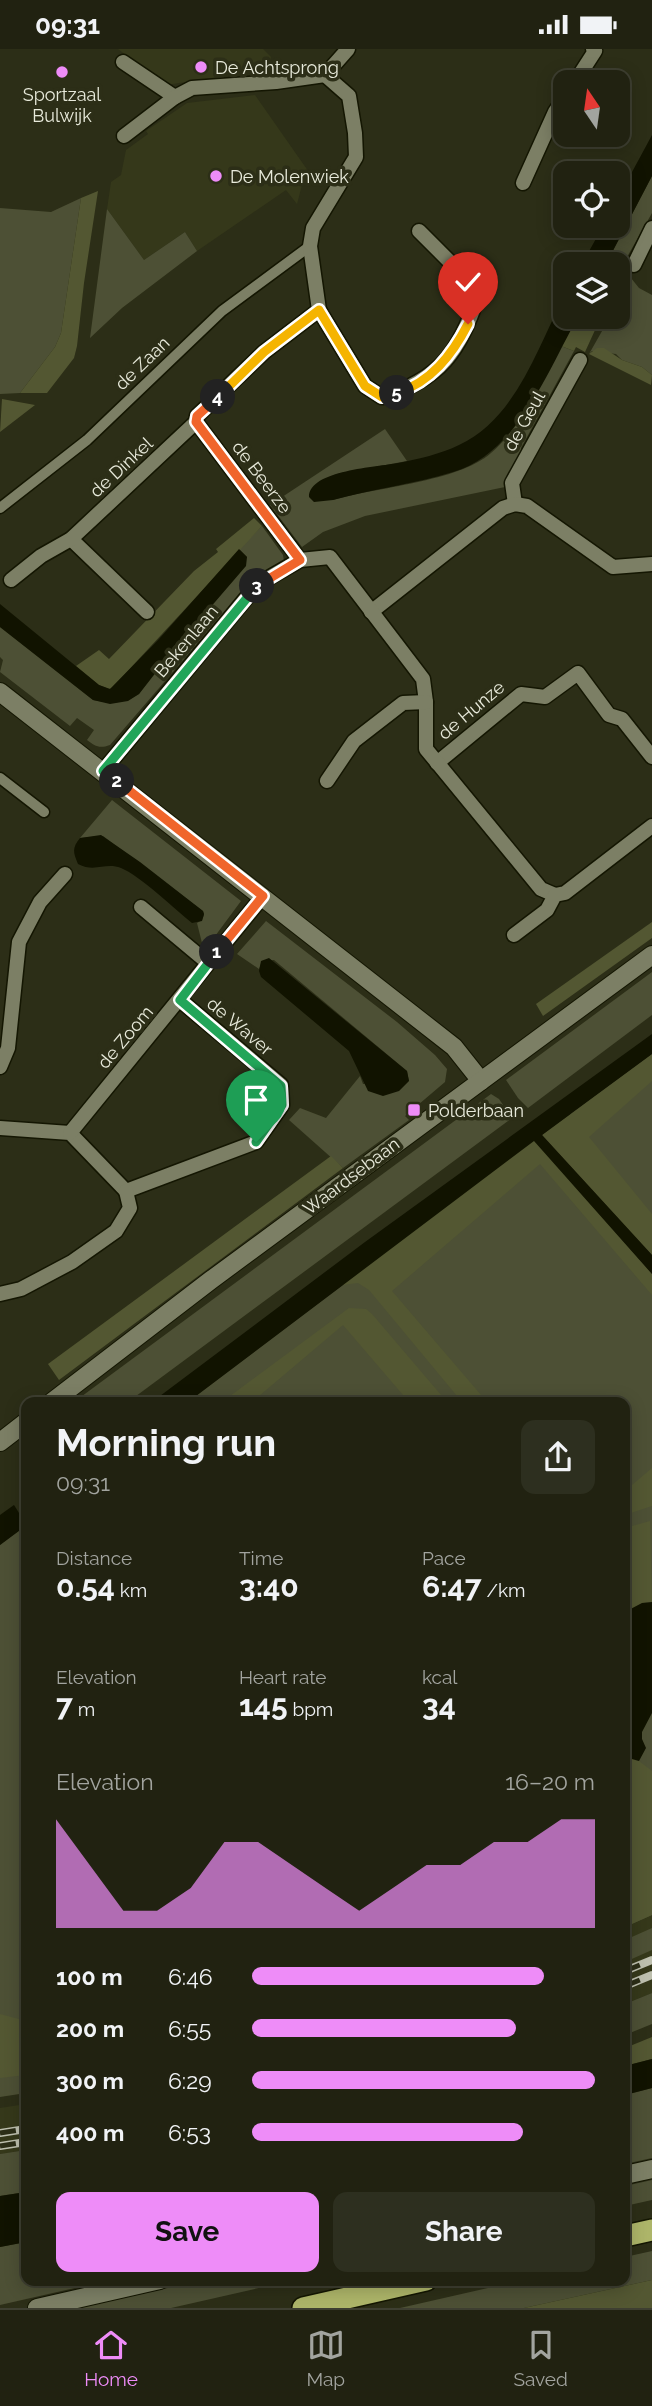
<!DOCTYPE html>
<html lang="en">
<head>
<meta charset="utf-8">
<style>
	:root { --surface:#212211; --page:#2d2f1f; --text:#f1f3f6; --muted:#a2a49f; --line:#3e3f31; --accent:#ee8cf8 }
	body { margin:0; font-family:Raleway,sans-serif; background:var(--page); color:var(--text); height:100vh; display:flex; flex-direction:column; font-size:26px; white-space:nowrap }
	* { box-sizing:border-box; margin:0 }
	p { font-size:23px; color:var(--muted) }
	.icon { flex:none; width:38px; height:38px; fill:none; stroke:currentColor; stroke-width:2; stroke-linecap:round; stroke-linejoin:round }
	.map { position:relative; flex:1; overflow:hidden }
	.sheet { position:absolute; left:21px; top:1348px; width:609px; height:889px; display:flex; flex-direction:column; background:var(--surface); border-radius:14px; box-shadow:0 4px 18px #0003,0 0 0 2px var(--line) }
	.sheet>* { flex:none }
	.needle { width:46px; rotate:347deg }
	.buttons { position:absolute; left:553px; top:21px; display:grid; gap:14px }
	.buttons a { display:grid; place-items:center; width:77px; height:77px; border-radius:14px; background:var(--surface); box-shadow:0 4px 18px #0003,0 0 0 2px var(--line); font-size:35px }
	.pin { position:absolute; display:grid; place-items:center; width:60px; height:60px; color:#fff; margin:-72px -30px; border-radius:50% 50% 50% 0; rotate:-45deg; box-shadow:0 0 7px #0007 }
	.pin .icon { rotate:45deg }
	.km { position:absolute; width:35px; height:35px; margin:-18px; border-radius:50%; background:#222; color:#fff; font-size:19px; line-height:35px; text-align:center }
	.round { display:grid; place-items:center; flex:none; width:74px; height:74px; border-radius:14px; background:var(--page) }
	.overview { display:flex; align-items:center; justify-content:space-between; height:119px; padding:0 35px }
	h1 { font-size:38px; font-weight:700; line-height:52px }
	.metrics { display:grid; grid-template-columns:repeat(3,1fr); gap:10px; height:119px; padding:7px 35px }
	.metrics div { display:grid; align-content:center }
	.metrics b { font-size:30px; font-weight:700 }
	.metrics small { font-size:19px; font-weight:400 }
	.metrics p { font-size:19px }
	.chart { height:196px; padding:14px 35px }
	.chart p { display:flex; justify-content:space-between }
	.chart svg { width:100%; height:126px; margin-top:7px; fill:var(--accent); opacity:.7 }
	.button { display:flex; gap:14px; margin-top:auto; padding:14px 35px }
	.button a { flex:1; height:80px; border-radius:14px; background:var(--accent); color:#111; font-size:28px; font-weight:700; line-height:80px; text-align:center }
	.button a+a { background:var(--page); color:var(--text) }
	ul { padding:0 35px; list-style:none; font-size:23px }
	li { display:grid; grid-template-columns:112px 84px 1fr; align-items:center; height:52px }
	li i { height:18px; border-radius:9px; background:var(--accent) }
	.status { display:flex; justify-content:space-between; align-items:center; height:49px; padding:0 35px; background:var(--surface); direction:ltr }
	.status svg { height:19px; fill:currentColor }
	.tab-bar { display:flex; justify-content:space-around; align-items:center; height:98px; border-top:2px solid var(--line); background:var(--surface); font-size:19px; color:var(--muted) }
	.tab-bar a { display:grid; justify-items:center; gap:4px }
	.tab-bar .current { color:var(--accent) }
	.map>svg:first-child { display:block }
</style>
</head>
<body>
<div class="status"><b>09:31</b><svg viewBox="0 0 49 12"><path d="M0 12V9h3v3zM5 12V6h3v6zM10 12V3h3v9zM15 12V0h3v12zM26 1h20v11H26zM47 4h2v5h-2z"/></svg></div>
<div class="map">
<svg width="652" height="2259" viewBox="0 0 652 2259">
	<rect width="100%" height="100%" fill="#2c2e17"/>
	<g fill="#35381a">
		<polygon points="118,0 263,0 271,8 270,12 252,23 166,36"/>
		<polygon points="255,46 313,129 303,132 297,155 286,141 197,202 185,183 144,211 107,160 111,133 121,126 126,101 148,85 146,82 187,54"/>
		<polygon points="652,1866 652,1944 625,1955 625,1878"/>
		<polygon points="26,2055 26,2101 0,2105 0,2059"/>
	</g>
	<g fill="#4d5035">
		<polygon points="652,127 652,164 618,224 618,215 606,215"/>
		<polygon points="81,149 61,284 55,298 20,344 0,345 0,159 51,163"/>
		<polygon points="107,160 144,211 185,183 197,202 122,259 90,289"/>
		<polygon points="631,229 639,239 652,246 652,326 642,318 622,311 616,305 592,302 589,305 610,268 618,268 618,253"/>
		<path d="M561 297 574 302 521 399 522 408 505 438 365 467 323 483 302 498 270 456 385 380 407 412 337 425 333 451C376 438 458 433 491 404 523 376 542 334 561 297Z"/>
		<path d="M262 477 283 506 284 512 259 525 246 538 110 696C99 700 95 697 87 691L94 681 77 669 70 677 0 623 3 611 0 608V578L93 651C111 655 123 655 139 645L247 508 239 500Z"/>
		<polygon points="112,751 241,852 204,902 197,874 202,871 204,866 203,862 103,787 80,789"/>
		<polygon points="266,872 397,973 435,1006 447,1020 445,1033 405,1067 409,1071 343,1119 289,1071 300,1059 326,1069 360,1027 363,1035 409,1032 407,1022 274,911 262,912 259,920 237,905"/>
		<polygon points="652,923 652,966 528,1059 518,1049 506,1031"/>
		<polygon points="652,1005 652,1206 570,1065"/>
		<polygon points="491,1045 499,1050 512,1069 128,1353 74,1353"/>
		<polygon points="534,1091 652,1225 652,1866 625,1878 625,1353 188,1353"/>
		<polygon points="26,1476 26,2044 0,2048 0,1496"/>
		<polygon points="652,1879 652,1901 625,1913 625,1891"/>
		<polygon points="652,1944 652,1975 625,1986 625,1955"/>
		<polygon points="652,2039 652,2109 625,2115 625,2046"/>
		<polygon points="26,2101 26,2143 0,2147 0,2105"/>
		<polygon points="652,2131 652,2151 625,2157 625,2137"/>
		<polygon points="26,2193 26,2231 110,2231 0,2256 0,2198"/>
		<polygon points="652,2202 652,2231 524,2259 400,2259 523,2231 625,2231 625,2208"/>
		<polygon points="203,2231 294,2231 171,2259 79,2259"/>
	</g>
	<g fill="#535732">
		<polygon points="98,142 84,234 77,297 74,309 47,344 20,344 55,298 61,284 81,149"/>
		<polygon points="578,268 601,268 585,303 576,298 574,302 561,297"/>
		<polygon points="597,299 604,299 622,311 642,318 652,326 651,336 589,305"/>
		<polygon points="2,350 35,356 0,383"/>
		<polygon points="254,469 262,477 112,639 109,640 99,636 76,617 99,601 109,610 194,522 218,503 216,500"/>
		<polygon points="652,873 652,889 543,967 536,955"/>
		<polygon points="652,1005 652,1032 589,1088 652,1165 652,1206 542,1086"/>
		<polygon points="534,1091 652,1225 652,1246 540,1115 392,1242 487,1353 462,1353 369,1241 358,1234 342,1236"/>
		<polygon points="331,1107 343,1119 59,1331 48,1315"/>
		<polygon points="349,1259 366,1260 372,1265 447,1353 409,1353 343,1276 252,1353 222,1353"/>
		<polygon points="652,1419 652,1457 625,1466 625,1442"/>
		<polygon points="650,1472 652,1553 642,1554 625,1563 625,1479"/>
		<polygon points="625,1708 639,1712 652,1722 652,1866 625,1878 625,1804 628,1796 628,1780 625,1777"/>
		<polygon points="0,1965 26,1972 26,2026 0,2029"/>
		<polygon points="652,1988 652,2010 625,2017 625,1999"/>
		<polygon points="652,2231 652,2259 524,2259"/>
	</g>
	<g fill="#111300">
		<polygon points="652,86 652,127 606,215 582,215 603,177 618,177 618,149"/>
		<path d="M565 246V268H578C548 321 517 405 453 423 414 435 372 440 333 451L314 453 309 448C309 421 378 418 398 414 418 410 441 405 459 396 517 369 537 298 565 246Z"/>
		<polygon points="239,500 247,508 246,517 166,610 139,645 128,652 110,655 93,651 0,578 0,555 99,636 110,640 159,590"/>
		<path d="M101 786 140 813 203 862 204 865 202 872 192 874C176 861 139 826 121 819 105 813 95 824 78 815 73 803 72 799 80 789Z"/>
		<polygon points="269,909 407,1022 409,1032 399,1042 383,1047 368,1042 349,1002 261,928 259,922 261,912"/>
		<polygon points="652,985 652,1005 542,1086 652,1206 652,1225 534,1092 188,1353 152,1353 365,1193"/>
		<polygon points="14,1456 19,1464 23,1479 0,1496 0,1466"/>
		<polygon points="652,1553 652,1664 642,1683 642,1690 646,1699 639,1712 625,1708 625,1563 642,1554"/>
		<polygon points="652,2010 652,2039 625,2046 625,2017"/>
		<polygon points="26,2143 26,2193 0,2198 0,2147"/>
	</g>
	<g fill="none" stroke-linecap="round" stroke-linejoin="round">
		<g stroke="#141602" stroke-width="13">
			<g id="pedestrian">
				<polyline points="0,459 87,391 222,262 310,197"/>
				<polyline points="0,729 44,763"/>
			</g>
		</g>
		<g stroke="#141602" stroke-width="17">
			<g id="minor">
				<polyline points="123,13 175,48 192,39 276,33 325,26 348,0"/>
				<polyline points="575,33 595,2 593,0"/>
				<polyline points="124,87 175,48"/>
				<polyline points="523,134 555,63 565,48"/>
				<polyline points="634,216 652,179"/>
				<path d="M319 261 365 337 382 348C441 330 459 303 478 247L470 233 419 182"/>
				<polyline points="515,455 512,434 580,311"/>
				<polyline points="71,490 147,563"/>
				<polyline points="300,511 196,373 197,367 264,303 319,261 310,197 313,179 356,108 355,84 349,47 325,26"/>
				<polyline points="11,531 41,507 71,490 196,373"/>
				<polyline points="371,563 503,459 515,455 527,457 613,518 652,515"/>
				<polyline points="437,714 521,645 545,648 578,624 609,666 622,670 652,708"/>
				<polyline points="103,722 258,535 300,511 330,508 423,630 426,653 426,700 541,840 555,846"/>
				<polyline points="327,732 354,692 403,654 426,653"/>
				<polyline points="141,858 208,914"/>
				<polyline points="514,886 547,861 555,846 565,844 652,777"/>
				<polyline points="0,1018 8,999 19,893 40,853 65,825"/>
				<polyline points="0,1079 70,1084 126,1142"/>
				<polyline points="70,1084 263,847"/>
				<polyline points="126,1142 256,1093 282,1056 281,1036 180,951"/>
				<polyline points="0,1245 21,1240 72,1213 116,1182 130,1159 126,1142"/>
			</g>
		</g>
		<g stroke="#141602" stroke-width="20">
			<g id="tertiary">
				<polyline points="0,643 454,998 481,1032"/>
				<polyline points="52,1353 211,1231 652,906"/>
				<polyline points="0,1393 26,1373"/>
			</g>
		</g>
		<g stroke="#141602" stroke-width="20">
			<g id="secondary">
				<polyline points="625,2126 652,2120"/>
				<polyline points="37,2259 160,2231"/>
			</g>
		</g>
		<g stroke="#141602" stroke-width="24">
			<g id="motorway">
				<polyline points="625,2187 652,2181"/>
				<polyline points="303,2259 426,2231"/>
			</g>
		</g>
		<use href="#pedestrian" stroke="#7c7f65" stroke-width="10"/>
		<use href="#minor" stroke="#7c7f65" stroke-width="14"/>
		<use href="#tertiary" stroke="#7c7f65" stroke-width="18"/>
		<use href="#secondary" stroke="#7c7f65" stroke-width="18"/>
		<use href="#motorway" stroke="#adb569" stroke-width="21"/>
		<g stroke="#bdbfae" stroke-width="8">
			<g id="rail">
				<polyline points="625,1922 652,1911"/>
				<polyline points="625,1937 652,1926"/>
				<polyline points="0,2084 26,2080"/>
				<polyline points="0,2097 26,2093"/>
			</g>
		</g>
		<use href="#rail" stroke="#2c2e17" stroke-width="5" stroke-dasharray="16" stroke-linecap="butt"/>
	</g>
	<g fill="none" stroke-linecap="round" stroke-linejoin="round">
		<g stroke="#fff" stroke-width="14">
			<polyline id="split-1" points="217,903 180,951 281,1037 282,1056 256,1093"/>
		</g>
		<g stroke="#fff" stroke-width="14">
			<polyline id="split-2" points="117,732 263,847 217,903"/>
		</g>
		<g stroke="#fff" stroke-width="14">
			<polyline id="split-3" points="117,732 103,722 257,537"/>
		</g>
		<g stroke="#fff" stroke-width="14">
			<polyline id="split-4" points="218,348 197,367 196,373 300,511 257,537"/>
		</g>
		<g stroke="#fff" stroke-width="14">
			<polyline id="split-5" points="218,348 264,303 319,261 365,337 382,348 397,344"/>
		</g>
		<g stroke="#fff" stroke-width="14">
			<path id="split-6" d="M397 344C431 333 452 306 468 275"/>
		</g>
		<use href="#split-1" stroke="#22a559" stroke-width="9"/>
		<use href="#split-2" stroke="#f0652b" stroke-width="9"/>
		<use href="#split-3" stroke="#22a559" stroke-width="9"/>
		<use href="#split-4" stroke="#f0652b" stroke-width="9"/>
		<use href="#split-5" stroke="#f5b400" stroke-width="9"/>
		<use href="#split-6" stroke="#f5b400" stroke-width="9"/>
	</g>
	<g fill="#ee8cf8" stroke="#2c2e17" stroke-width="2.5">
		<circle cx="201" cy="18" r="7"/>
		<circle cx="62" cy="23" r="7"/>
		<circle cx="216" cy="127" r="7"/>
		<rect x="407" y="1054" width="14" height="14" rx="3.5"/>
	</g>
	<g text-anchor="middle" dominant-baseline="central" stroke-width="7" stroke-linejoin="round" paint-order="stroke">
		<g font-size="18" fill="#e8eadb" stroke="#2c2e17" text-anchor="start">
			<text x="215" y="18">De Achtsprong</text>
			<text x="62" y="45" text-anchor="middle">Sportzaal<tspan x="62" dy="21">Bulwijk</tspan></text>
			<text x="230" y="127">De Molenwiek</text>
			<text x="428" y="1061">Polderbaan</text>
		</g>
		<g font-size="18" fill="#e8eadb" stroke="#2c2e17">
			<text transform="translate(142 314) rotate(-44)">de Zaan</text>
			<text transform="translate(524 372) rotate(-61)">de Geul</text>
			<text transform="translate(121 418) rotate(-43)">de Dinkel</text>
			<text transform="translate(262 428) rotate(53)">de Beerze</text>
			<text transform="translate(186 592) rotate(-50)">Bekenlaan</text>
			<text transform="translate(471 661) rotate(-40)">de Hunze</text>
			<text transform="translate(240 977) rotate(40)">de Waver</text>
			<text transform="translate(125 988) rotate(-50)">de Zoom</text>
			<text transform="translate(351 1127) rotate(-37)">Waardsebaan</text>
		</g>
	</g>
</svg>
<div class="buttons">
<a><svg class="needle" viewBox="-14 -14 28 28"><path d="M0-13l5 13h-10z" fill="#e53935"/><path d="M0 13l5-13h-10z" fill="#a2a49f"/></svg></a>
<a><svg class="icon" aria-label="locate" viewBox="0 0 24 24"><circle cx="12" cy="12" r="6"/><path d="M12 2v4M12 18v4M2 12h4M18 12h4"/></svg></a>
<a><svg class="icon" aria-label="layers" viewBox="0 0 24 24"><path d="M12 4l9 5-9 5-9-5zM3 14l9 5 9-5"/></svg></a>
</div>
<div class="pin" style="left:256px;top:1093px;background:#1e9e55"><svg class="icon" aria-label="arrive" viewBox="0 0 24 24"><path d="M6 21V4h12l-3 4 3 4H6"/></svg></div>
<div class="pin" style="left:468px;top:275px;background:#d93025"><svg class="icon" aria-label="check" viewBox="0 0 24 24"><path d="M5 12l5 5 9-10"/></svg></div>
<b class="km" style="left:217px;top:903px">1</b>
<b class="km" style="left:117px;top:732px">2</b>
<b class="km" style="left:257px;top:537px">3</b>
<b class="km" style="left:218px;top:348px">4</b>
<b class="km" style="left:397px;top:344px">5</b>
<section class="sheet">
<div class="overview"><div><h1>Morning run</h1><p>09:31</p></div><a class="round"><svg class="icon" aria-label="share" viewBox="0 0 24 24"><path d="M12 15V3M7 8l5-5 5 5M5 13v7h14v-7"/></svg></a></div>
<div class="metrics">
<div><p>Distance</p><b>0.54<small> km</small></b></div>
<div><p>Time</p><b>3:40</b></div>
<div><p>Pace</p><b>6:47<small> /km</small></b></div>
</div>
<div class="metrics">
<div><p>Elevation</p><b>7<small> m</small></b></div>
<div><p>Heart rate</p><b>145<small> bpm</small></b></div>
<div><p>kcal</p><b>34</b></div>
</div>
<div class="chart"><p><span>Elevation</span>16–20 m</p>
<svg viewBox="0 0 160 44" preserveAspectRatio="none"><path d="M0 44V6L10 22L20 38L30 38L40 30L50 14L60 14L70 22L80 30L90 38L100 30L110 22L120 22L130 14L140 14L150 6L160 6V44z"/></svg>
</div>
<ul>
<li><b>100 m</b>6:46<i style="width:85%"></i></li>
<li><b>200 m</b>6:55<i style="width:77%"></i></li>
<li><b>300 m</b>6:29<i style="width:100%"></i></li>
<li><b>400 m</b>6:53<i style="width:79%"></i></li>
</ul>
<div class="button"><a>Save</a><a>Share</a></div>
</section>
</div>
<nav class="tab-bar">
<a class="current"><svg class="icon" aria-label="home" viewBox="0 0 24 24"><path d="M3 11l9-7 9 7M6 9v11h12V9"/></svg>Home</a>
<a><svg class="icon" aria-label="map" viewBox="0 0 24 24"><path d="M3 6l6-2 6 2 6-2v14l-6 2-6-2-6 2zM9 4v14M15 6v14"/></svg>Map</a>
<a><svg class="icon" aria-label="saved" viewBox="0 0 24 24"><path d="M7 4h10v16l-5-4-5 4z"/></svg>Saved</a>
</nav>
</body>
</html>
